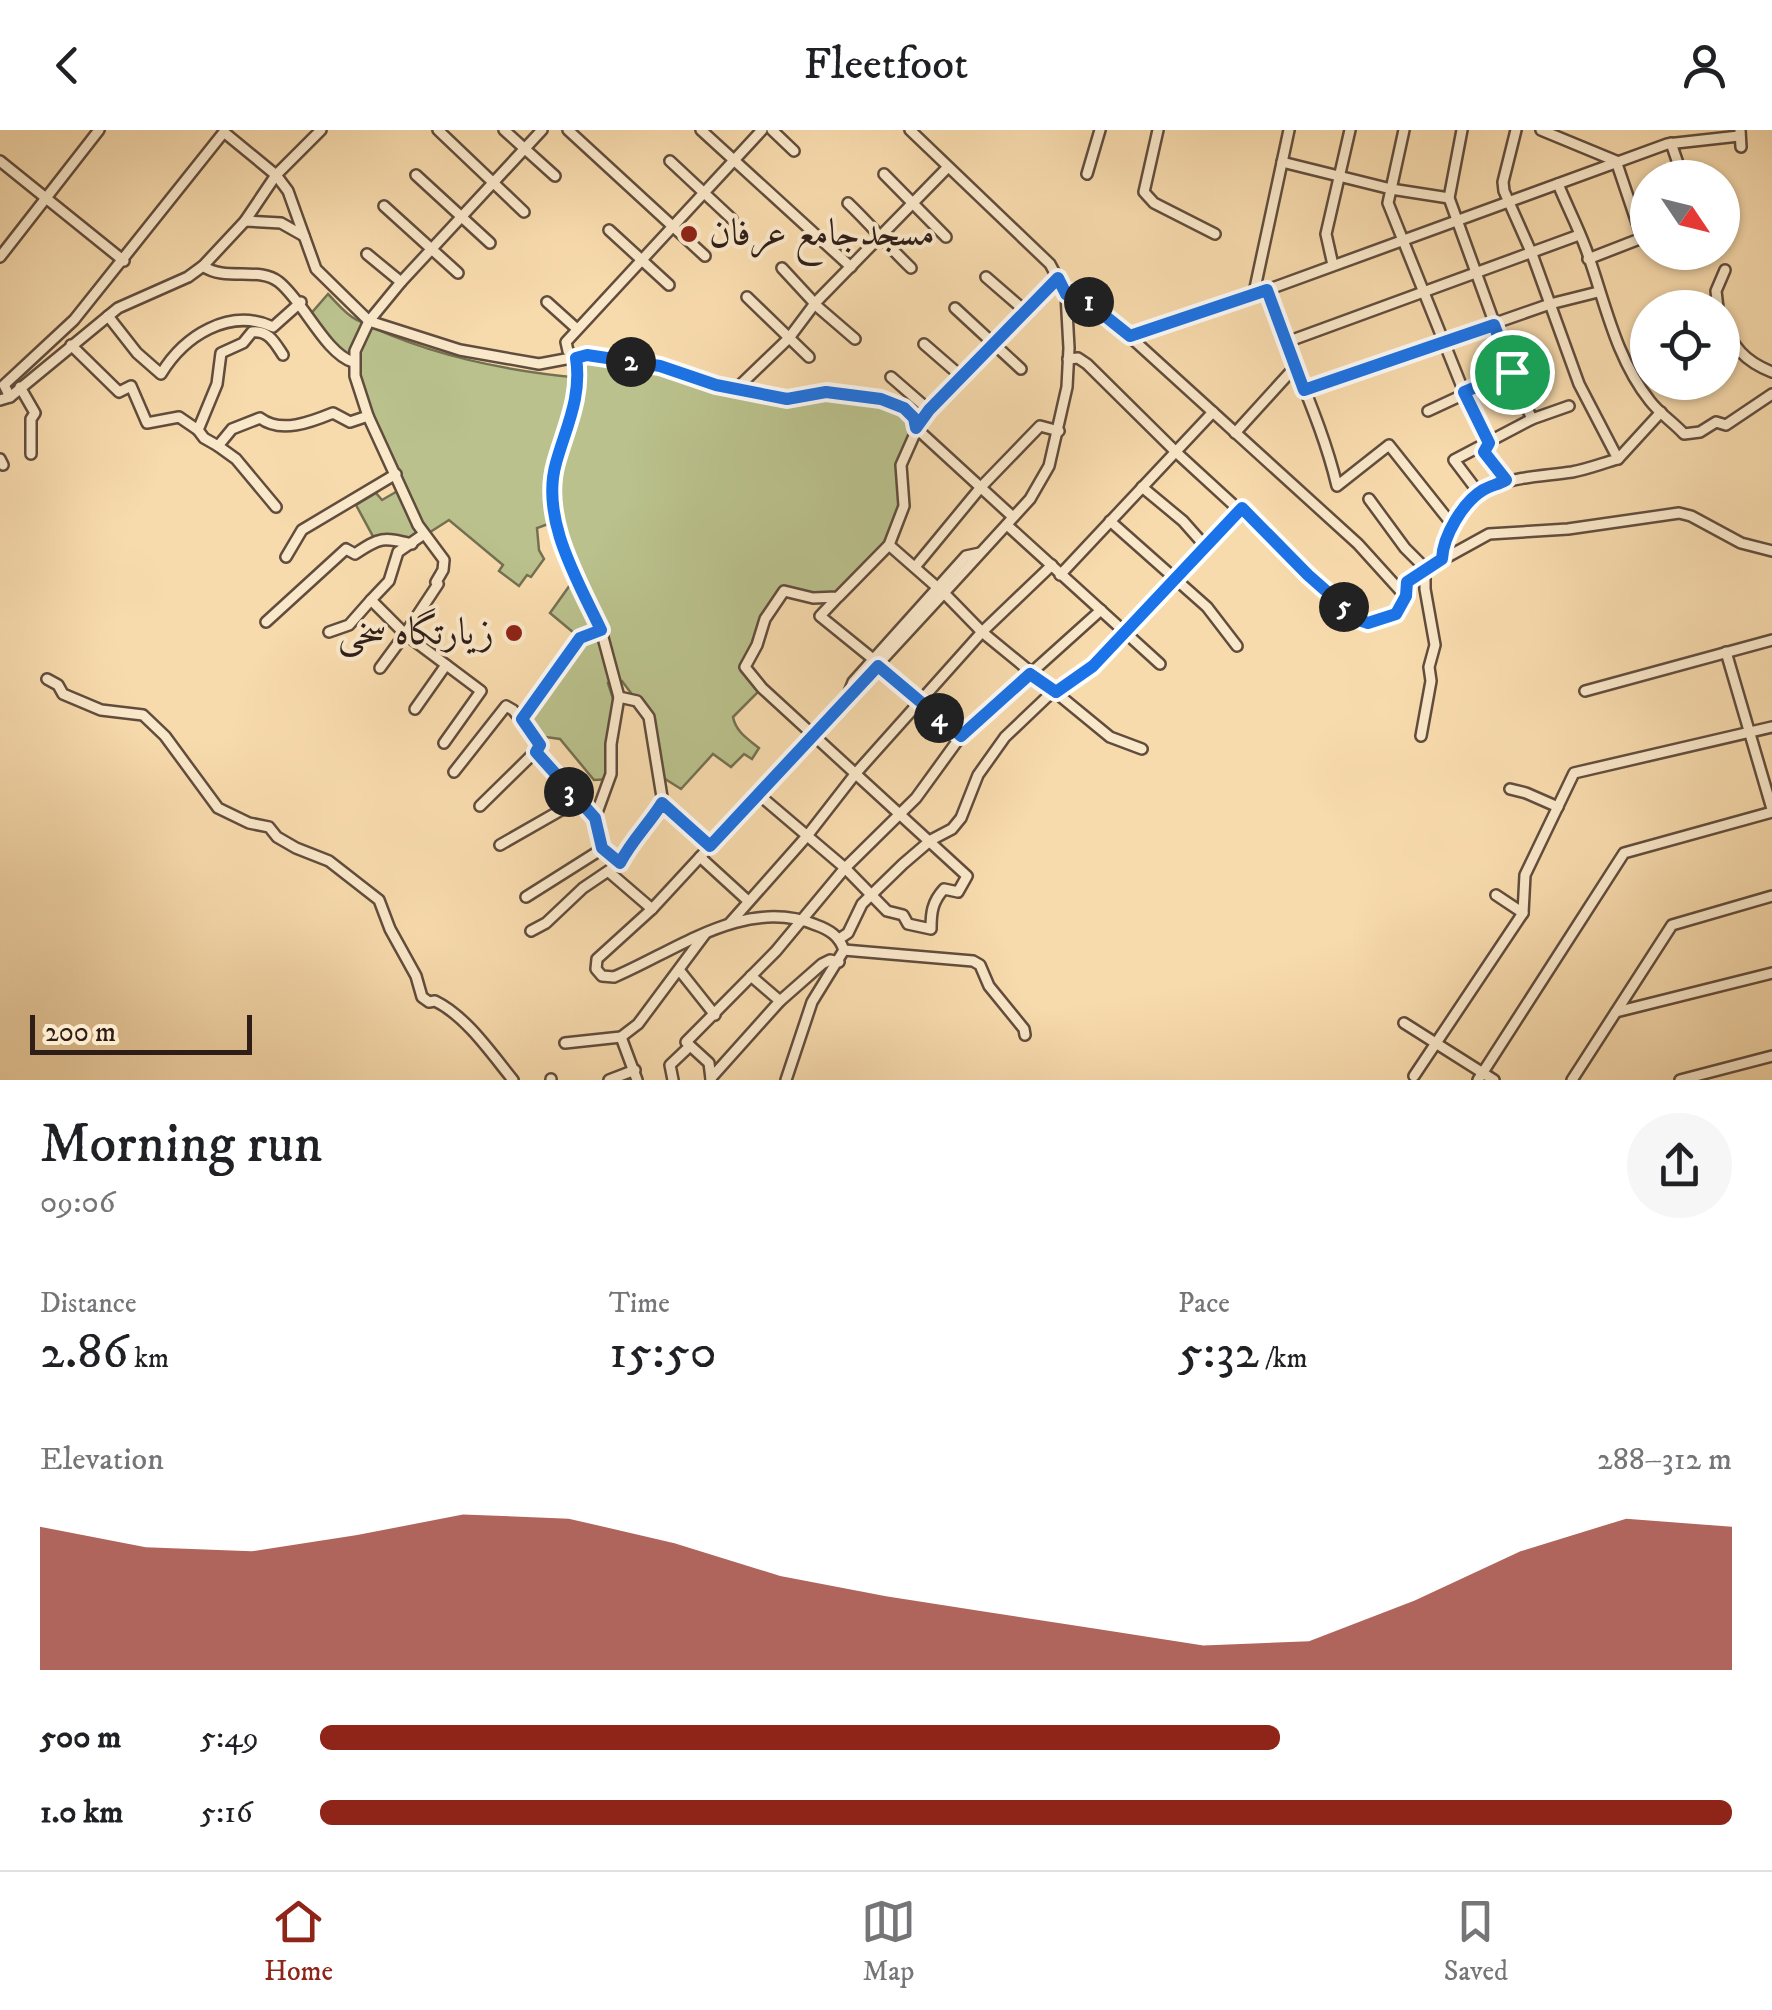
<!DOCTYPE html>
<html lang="en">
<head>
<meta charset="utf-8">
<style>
	:root { --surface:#fff; --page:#f6f6f6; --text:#202124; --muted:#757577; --line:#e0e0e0; --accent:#8f2418 }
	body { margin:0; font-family:"IM FELL DW Pica",Amiri,serif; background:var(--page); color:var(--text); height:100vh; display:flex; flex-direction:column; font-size:38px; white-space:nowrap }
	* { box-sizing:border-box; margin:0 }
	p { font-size:32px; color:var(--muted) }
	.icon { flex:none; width:55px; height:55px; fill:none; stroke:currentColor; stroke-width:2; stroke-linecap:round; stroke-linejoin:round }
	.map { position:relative; height:950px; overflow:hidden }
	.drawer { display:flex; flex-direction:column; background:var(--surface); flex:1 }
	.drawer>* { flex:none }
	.needle { width:65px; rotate:125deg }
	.buttons { position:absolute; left:1630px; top:30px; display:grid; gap:20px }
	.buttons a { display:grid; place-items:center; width:110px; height:110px; border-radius:50%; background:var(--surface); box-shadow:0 2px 8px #0004; font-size:50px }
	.scale { position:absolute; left:30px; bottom:25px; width:222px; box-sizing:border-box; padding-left:10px; border:5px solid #2f1e18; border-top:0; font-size:28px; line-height:35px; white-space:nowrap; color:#2f1e18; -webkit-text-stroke:8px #fae8ca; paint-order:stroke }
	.pin { position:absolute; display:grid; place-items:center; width:85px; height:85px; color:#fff; margin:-42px; border:5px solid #fff; border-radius:50%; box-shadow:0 2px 10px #0007 }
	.km { position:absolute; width:50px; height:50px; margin:-25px; border-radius:50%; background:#222; color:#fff; font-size:28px; line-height:50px; text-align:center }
	.round { display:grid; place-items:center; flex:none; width:105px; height:105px; border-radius:52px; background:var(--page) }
	.summary { display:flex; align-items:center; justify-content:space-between; height:170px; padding:0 40px }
	h1 { font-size:55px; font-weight:600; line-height:75px }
	.metrics { display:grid; grid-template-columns:repeat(3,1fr); gap:15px; height:170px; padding:10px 40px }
	.metrics div { display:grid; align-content:center }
	.metrics b { font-size:50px; font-weight:600 }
	.metrics small { font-size:28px; font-weight:400 }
	.metrics p { font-size:28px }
	.chart { height:280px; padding:20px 40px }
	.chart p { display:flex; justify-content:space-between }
	.chart svg { width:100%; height:180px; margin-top:10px; fill:var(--accent); opacity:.7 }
	ul { padding:0 40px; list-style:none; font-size:32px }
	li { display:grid; grid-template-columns:160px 120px 1fr; align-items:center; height:75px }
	li i { height:25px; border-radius:12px; background:var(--accent) }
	header { display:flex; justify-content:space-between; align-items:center; height:130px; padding:0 40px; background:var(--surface); font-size:45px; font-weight:600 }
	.tabs { display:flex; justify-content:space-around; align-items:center; height:140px; border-top:2px solid var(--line); background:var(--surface); font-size:28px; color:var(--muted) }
	.tabs a { display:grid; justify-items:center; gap:5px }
	.tabs .current { color:var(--accent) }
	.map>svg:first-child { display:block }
</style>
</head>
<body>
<header><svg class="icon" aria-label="back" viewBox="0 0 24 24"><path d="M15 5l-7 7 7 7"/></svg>Fleetfoot<svg class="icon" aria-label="person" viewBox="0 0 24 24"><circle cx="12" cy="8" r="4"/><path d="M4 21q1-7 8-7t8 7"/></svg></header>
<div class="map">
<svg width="1772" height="950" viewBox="0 0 1772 950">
	<rect width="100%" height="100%" fill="#f8dbad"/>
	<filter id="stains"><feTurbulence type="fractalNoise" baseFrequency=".002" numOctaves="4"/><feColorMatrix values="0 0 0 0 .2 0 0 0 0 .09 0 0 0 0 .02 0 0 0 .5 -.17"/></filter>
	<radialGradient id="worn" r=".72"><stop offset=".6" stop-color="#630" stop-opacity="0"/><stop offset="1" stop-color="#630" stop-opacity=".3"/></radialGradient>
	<path fill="#bac18c" stroke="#747052" stroke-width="2.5" d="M328 164C336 172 346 185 357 190 426 225 505 241 582 248V237L576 228 660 236 693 249 787 269 827 262 905 278 917 299 901 335 904 376 889 415 838 467 784 462 765 489 745 537 762 558 733 587C736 602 748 609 759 618L752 629 744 624 731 637 713 624 681 659 662 647 652 591 622 551 608 553 618 584 611 649 594 650 560 609 546 607 540 615 522 589 580 508 550 483 570 455 560 432 551 393 537 398 539 420 544 429 531 447 527 445 519 456 499 441 503 435 449 390 410 415 375 410 356 375 376 363 382 370 401 359 355 249 357 229 342 225 308 187Z"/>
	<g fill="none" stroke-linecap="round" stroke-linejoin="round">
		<g stroke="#614d3d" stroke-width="14">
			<g id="minor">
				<polyline points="438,0 524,82"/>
				<polyline points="504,0 555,46"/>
				<polyline points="568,0 705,126"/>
				<polyline points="701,0 851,137"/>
				<polyline points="772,0 794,21"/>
				<polyline points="1158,0 1144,62 1154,73 1215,104"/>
				<polyline points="1404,0 1388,73 1466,267 1489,313 1484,322 1506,350"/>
				<polyline points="1462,0 1449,68 1518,258 1532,289 1569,276"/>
				<polyline points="1541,0 1616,31 1642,108 1588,129"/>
				<polyline points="1740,0 1741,17"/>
				<polyline points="225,3 276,45 288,61 316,139 369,191 460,220 539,234 587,225 660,236 716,255 787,269 827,262 881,269 905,278 914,288 917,299 1013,387"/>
				<polyline points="1671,13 1683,48"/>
				<polyline points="0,31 124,131"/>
				<polyline points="670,31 732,89"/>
				<polyline points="1282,32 1391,59 1449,68"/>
				<polyline points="884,44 946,107"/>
				<polyline points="1087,44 1100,0"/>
				<polyline points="416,45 490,113"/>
				<path d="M1558 54C1567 76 1578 97 1586 119 1605 171 1615 227 1650 271 1660 284 1673 292 1684 304L1700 302 1716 292 1726 295 1772 264"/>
				<path d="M848 73C871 95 888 116 911 138"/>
				<polyline points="384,76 458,143"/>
				<polyline points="245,91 281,93 304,106"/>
				<polyline points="609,100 669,155"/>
				<polyline points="367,124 401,152"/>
				<polyline points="0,127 99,0"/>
				<polyline points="1333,135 1326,104 1350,0"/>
				<path d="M203 136C225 152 259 136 279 152 304 172 325 223 353 232"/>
				<polyline points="782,138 819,178 855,209"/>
				<polyline points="986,147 1024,180"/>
				<path d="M1267 160C1288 226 1321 288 1337 356L1389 315 1447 388 1455 393"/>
				<polyline points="1257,163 1255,158 1289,0"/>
				<polyline points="1066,164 1075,163 1105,184 1358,414 1406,467 1396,484 1367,493 1359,490 1177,323 1087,234 1078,228 1068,229"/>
				<polyline points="747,167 809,227"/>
				<polyline points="547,172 577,199"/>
				<polyline points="955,178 1021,239"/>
				<polyline points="1718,178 1716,161 1725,140"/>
				<path d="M108 186 137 223 161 244C184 206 229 177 273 197L301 172"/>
				<path d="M1722 189C1733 217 1744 231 1772 242"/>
				<polyline points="1130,206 1267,160 1667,14 1739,6"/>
				<polyline points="1284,213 1579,105"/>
				<polyline points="924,214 962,247"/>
				<polyline points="71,215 119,262 131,256 147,293 179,287 198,300"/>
				<polyline points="891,247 929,280"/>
				<polyline points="20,257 35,283 31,289 31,324"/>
				<polyline points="735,260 789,208 816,172 948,37"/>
				<polyline points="1304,260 1550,174 1598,162"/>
				<polyline points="10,267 4,255 74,190 224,2"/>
				<polyline points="0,270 10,267 118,178 188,147 203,136 245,91 276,45 321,0"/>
				<polyline points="1428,281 1512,242"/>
				<polyline points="1235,303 1295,237"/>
				<path d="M218 316 204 308 198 300 217 254 221 223 243 213 252 202C269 200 275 213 283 225"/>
				<polyline points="0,329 3,335"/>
				<polyline points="1618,329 1661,282"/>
				<polyline points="1142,357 1183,391 1206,417"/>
				<polyline points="1479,363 1454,330 1532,289"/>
				<polyline points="1369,369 1405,418 1425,438 1425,459 1435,515 1429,537 1431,551 1421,606"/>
				<path d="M276 377 236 329 218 316 232 299 260 288C281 304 311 292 333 283L350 292 368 286"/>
				<polyline points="1110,391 1207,477 1237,516"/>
				<polyline points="1007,395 1160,534"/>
				<polyline points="889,415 938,458"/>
				<polyline points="286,427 302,400 396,344"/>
				<path d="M1442 429C1442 414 1448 405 1456 393 1483 345 1524 349 1572 342 1588 339 1603 333 1618 329L1579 254 1532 124 1504 61 1503 52 1516 0"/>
				<polyline points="915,437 981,357 1040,296 1059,301"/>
				<polyline points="1060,445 1213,282"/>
				<polyline points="944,463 982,502 1110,607 1142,619"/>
				<polyline points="1406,466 1407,452 1411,447 1489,404 1568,399 1679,383 1691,386 1741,413 1772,421"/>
				<polyline points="836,469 820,486 873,529"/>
				<path d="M266 492 346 419 355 424C380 407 383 407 412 414"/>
				<polyline points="329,502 349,495 371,470"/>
				<polyline points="1726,522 1772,679"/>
				<polyline points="878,536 961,606"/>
				<polyline points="380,538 405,504 371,470 389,451 398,422 424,404"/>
				<path d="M47 549 58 555 63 564 101 580 143 585 165 606 218 678 249 693 269 697 277 707 296 718 329 731 379 770 390 799 416 846 422 867 429 872 435 871C466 886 491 923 513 950"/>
				<polyline points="1585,561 1772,510"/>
				<polyline points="849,562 853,552 966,426 980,423"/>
				<polyline points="415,579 446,535"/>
				<polyline points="522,589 580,508 601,500"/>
				<polyline points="444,613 481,561 405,504 438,454 436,452 443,440 444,430 418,395 368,286 355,246 355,221 369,191 401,152 542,0"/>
				<polyline points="454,642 506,576 513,580 538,611 540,615 536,621 595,688 602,719 620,733"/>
				<polyline points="1510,659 1526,663 1558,677"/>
				<path d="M758 664 845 738 887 781 903 785 908 794 931 799C931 783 932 772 944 759L958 762 967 746 762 558 745 537 757 515 765 489 784 461 813 468 838 467 889 415 904 376 901 335 917 299 929 280 1058 148"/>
				<polyline points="663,673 710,716"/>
				<polyline points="480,676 536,621"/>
				<polyline points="595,688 611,644 611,614 619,567 601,500 569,431 554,377 555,335 575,275 579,245 576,228 568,221 566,212 762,0"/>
				<polyline points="500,715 577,671"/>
				<polyline points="700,727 747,770"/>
				<polyline points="609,742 652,779"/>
				<polyline points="1496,765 1523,783"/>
				<polyline points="526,767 602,719"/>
				<polyline points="730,793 807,706 856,643 982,502 1052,435"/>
				<polyline points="531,801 546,793 583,758 620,733 632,710 650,692 663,673 649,587 637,571 619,567"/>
				<polyline points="839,809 848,803 862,774 903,734 931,710 952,699 961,688 978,645 1005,607 1047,567 1093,535 1241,379"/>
				<polyline points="844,820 973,831 980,835 989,856 1024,899 1025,905"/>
				<polyline points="680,841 715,885"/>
				<polyline points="751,846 780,871"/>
				<polyline points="1616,882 1772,843"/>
				<polyline points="1404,893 1494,950"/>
				<polyline points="621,907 637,950"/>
				<polyline points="565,913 621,907 638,894 705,804"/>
				<polyline points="1414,946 1523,783 1525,745 1574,643 1772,597"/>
				<polyline points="711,948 780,871 822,834 830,830 839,832"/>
				<polyline points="551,949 551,950"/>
				<polyline points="711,949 709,933 686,912 776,821 845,738 916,668 961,606 1101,480"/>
				<polyline points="609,950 635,940"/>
				<polyline points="673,950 670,935 690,916"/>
				<path d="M786 950 812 872 844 820C839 806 830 800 816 795 745 766 676 821 614 847L602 846 596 839 597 829 652 779 944 463 1030 369 1049 336 1067 257 1069 218 1066 164 1050 134 910 0"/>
				<polyline points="1478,950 1624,723 1772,682"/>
				<polyline points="1572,950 1672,795 1772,766"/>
				<polyline points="1680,950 1772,926"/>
			</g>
		</g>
		<use href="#minor" stroke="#fae8ca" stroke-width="9"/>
	</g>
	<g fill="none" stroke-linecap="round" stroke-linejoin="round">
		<g stroke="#fff" stroke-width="20">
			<path id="route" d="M1058 148 1066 164 1075 162 1130 206 1267 160 1304 260 1494 195 1512 242 1464 262 1489 313 1484 322 1506 350C1499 354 1490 356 1483 360 1463 372 1443 406 1442 429L1407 452 1406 466 1396 484 1368 493 1359 490 1308 445 1242 378 1093 536 1056 562 1030 544 961 606 878 536 710 716 662 673C649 694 632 710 620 733L602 718 595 688 536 622 540 615 522 589 580 508 601 500C578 451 540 389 556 333 566 297 582 267 576 228L587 225 660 236 716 255 787 269 826 262 881 269 904 278 914 288 916 298 929 280Z"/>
		</g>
		<use href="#route" stroke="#1a73e8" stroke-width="12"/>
	</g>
	<g fill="#8f2418" stroke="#fae8ca" stroke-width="4">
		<circle cx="689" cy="104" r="10"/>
		<circle cx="514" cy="503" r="10"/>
	</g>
	<g text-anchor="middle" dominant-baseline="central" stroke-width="8" stroke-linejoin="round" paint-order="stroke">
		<g font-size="38" fill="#2f1e18" stroke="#fae8ca" text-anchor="start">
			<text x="709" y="104">مسجدجامع عرفان</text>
			<text x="494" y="503" text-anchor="end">زیارتگاه سخی</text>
		</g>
	</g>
	<rect width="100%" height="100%" filter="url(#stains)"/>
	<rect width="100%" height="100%" fill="url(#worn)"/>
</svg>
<div class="buttons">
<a><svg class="needle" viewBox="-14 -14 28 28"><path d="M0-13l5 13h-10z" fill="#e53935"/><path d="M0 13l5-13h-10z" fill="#757577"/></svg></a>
<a><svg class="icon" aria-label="locate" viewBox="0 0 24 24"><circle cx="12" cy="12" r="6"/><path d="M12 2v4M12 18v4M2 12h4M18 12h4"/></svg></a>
</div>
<div class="scale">200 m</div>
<div class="pin" style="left:1512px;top:242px;background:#1e9e55"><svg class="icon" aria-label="arrive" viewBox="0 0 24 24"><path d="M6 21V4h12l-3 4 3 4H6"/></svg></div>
<b class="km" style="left:1089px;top:172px">1</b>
<b class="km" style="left:631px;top:232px">2</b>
<b class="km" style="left:569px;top:662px">3</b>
<b class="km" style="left:939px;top:588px">4</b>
<b class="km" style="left:1344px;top:477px">5</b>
</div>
<section class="drawer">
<div class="summary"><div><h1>Morning run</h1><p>09:06</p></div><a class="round"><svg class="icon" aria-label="share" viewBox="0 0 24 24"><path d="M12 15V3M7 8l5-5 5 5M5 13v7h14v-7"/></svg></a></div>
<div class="metrics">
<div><p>Distance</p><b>2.86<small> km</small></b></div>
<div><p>Time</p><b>15:50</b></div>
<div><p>Pace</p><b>5:32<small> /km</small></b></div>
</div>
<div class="chart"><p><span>Elevation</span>288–312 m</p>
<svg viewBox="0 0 160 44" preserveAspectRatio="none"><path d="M0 44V9L10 14L20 15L30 11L40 6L50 7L60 13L70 21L80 26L90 30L100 34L110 38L120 37L130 27L140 15L150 7L160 9V44z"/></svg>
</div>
<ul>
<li><b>500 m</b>5:49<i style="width:68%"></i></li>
<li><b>1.0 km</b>5:16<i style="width:100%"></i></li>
</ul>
</section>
<nav class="tabs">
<a class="current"><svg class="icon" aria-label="home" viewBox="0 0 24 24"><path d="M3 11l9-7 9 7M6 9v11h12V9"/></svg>Home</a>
<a><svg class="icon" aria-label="map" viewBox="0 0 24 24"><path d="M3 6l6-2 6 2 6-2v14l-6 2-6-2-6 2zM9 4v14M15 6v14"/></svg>Map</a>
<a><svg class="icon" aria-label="saved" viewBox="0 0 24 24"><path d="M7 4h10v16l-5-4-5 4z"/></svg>Saved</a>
</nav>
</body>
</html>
